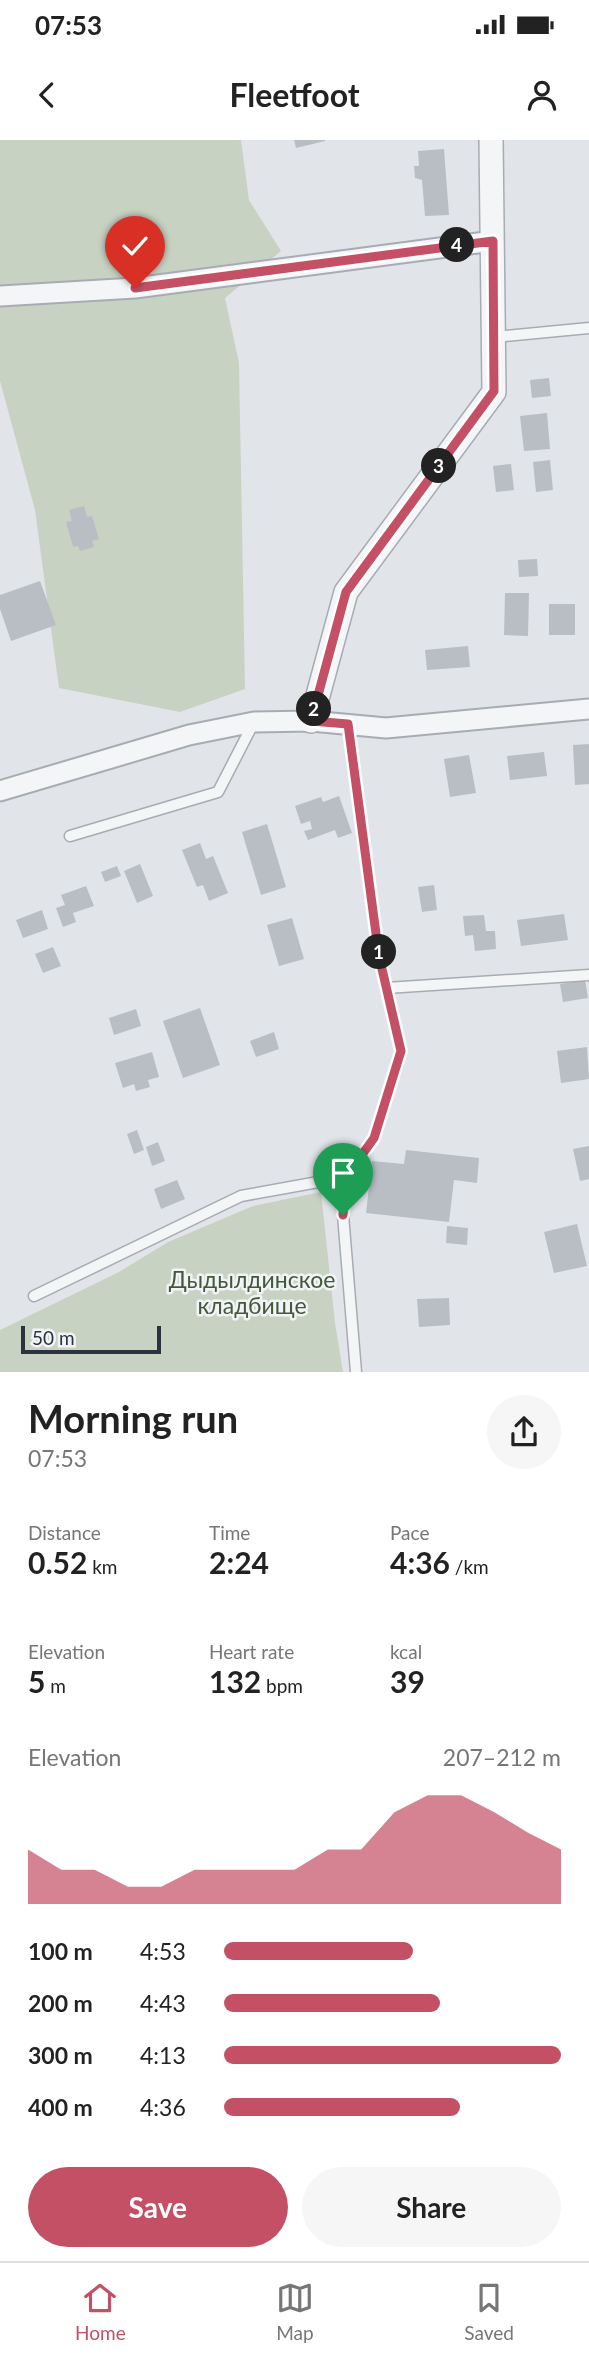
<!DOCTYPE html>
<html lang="en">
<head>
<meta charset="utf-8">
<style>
	:root { --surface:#fff; --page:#f6f6f6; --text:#222; --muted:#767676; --line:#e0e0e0; --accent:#c45066 }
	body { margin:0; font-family:Lato,sans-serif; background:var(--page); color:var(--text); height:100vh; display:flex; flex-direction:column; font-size:26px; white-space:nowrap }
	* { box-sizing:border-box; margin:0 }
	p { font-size:23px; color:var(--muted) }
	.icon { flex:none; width:38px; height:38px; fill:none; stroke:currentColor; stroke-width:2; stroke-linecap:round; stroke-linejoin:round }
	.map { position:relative; height:1232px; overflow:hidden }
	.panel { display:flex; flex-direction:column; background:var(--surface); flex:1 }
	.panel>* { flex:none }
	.scale { position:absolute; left:21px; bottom:18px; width:140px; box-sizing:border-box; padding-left:7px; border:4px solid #2b333f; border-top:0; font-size:19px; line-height:24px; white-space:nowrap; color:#2b333f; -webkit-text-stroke:5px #f1f3f6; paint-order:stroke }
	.pin { position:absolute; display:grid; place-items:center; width:60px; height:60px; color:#fff; margin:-72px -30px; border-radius:50% 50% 50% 0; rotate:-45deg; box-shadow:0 0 7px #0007 }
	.pin .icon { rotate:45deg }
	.km { position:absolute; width:35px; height:35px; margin:-18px; border-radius:50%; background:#222; color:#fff; font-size:19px; line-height:35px; text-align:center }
	.round { display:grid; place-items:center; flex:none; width:74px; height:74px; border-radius:37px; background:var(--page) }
	.head { display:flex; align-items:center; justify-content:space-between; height:119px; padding:0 28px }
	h1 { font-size:38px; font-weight:700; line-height:52px }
	.metrics { display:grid; grid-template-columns:repeat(3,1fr); gap:10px; height:119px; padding:7px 28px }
	.metrics div { display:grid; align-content:center }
	.metrics b { font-size:30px; font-weight:700 }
	.metrics small { font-size:19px; font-weight:400 }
	.metrics p { font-size:19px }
	.chart { height:196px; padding:14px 28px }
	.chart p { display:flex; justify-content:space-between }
	.chart svg { width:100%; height:126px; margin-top:7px; fill:var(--accent); opacity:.7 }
	.primary-button { display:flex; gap:14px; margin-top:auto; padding:14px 28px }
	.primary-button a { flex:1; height:80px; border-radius:42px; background:var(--accent); color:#fff; font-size:28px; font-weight:700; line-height:80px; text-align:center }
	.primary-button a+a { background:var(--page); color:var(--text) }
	ul { padding:0 28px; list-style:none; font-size:23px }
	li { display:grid; grid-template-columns:112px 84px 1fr; align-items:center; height:52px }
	li i { height:18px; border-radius:9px; background:var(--accent) }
	.status { display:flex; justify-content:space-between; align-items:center; height:49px; padding:0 35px; background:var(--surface); direction:ltr }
	.status svg { height:19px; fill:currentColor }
	header { display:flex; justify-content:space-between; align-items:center; height:91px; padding:0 28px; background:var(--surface); font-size:32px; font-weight:700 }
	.menu { display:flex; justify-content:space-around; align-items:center; height:98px; border-top:2px solid var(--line); background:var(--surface); font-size:19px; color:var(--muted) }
	.menu a { display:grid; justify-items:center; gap:4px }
	.menu .selected { color:var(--accent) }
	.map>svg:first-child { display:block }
</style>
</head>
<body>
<div class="status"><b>07:53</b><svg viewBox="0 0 49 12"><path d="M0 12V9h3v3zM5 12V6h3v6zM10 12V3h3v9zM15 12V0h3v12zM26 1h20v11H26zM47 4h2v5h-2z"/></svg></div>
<header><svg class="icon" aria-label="back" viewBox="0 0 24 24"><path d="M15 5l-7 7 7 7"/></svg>Fleetfoot<svg class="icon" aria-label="person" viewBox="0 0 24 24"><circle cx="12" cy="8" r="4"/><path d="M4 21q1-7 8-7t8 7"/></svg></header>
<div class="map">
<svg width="589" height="1232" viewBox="0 0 589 1232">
	<rect width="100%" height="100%" fill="#e1e5e9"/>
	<g fill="#c8d2c3">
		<polygon points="0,0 241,0 249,60 281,111 225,158 239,223 245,549 180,572 59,548 35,370 0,241"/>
		<polygon points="321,1052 335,1183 343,1232 0,1232 0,1190 119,1132 168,1102 253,1066"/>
	</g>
	<g fill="#b9bec5">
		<polygon points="294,0 325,0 325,1 296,8"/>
		<polygon points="444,9 449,75 425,76 422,40 415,38 414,26 419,26 418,11"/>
		<polygon points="549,238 551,256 532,258 530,240"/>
		<polygon points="547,273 550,309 524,311 520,276"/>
		<polygon points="550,320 553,350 536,352 533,322"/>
		<polygon points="511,324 514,350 496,352 493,326"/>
		<polygon points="84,366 87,377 92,376 99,399 92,401 94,407 80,411 78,406 73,407 66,382 72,381 69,370"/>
		<polygon points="537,419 538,436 519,437 518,420"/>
		<polygon points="40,441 56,485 11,501 0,469 0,455"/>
		<polygon points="505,453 529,453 528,496 504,495"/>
		<rect x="549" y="464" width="26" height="31"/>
		<polygon points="468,506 470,527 427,530 425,510"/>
		<polygon points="589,604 589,644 575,645 573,605"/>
		<polygon points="544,612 547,636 510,640 507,616"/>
		<polygon points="469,615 476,653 450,657 444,619"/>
		<polygon points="339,656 352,693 338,698 335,690 308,700 304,691 312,689 310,681 301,684 295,666 321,657 323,662"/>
		<polygon points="267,684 286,747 261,755 242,692"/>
		<polygon points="200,703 206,719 213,716 228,753 209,761 203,745 197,747 182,710"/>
		<polygon points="140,724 153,756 137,763 124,731"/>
		<polygon points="117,726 121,736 105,742 101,732"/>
		<polygon points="434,745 437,770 422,772 418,747"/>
		<polygon points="86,746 94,766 73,773 76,782 63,787 56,768 65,765 61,755"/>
		<polygon points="42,770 48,789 23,798 16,780"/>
		<polygon points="564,774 568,800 521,806 517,780"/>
		<polygon points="484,775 486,791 495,791 496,809 475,811 473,795 465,796 463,776"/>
		<polygon points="292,778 304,819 279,826 267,785"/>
		<polygon points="53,807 61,826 43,833 35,814"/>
		<polygon points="585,840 588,858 563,862 560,844"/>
		<polygon points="200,868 220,925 183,938 163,881"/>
		<polygon points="136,869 141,886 114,895 109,878"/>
		<polygon points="274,892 279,909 256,917 250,901"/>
		<polygon points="587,907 589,939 561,943 557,911"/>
		<polygon points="152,912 159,937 148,940 150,947 136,951 134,944 123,948 115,923"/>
		<polygon points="137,990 144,1010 134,1014 127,994"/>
		<polygon points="158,1002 165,1021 152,1026 146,1007"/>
		<polygon points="589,1006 589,1039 580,1041 573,1009"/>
		<polygon points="406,1010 479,1018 477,1043 454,1040 449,1082 366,1073 372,1021 404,1024"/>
		<polygon points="177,1040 185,1059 161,1069 154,1049"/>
		<polygon points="577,1084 587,1126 554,1133 544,1092"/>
		<polygon points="447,1086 468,1088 467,1105 446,1103"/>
		<polygon points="449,1158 450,1185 419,1187 417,1159"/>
	</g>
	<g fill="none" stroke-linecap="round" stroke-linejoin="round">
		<g stroke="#a7acb3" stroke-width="13">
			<g id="service">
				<polyline points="494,197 589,188"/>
				<polyline points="348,585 379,816 401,911 374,998 346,1037 343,1075 356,1232"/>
				<polyline points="70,696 218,652 254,582"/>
				<polyline points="386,848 589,835"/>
				<polyline points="34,1156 241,1056 346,1037"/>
			</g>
		</g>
		<g stroke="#a7acb3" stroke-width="23">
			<g id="minor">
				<polyline points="0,156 135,148 493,101"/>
				<polyline points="0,651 189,595 254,582 311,581 386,588 589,569"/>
			</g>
		</g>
		<g stroke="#a7acb3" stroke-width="26">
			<polyline id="tertiary" points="311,581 346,452 494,252 491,0"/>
		</g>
		<use href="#service" stroke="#f4f5f7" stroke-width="10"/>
		<use href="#minor" stroke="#f4f5f7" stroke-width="19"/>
		<use href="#tertiary" stroke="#f4f5f7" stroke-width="23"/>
	</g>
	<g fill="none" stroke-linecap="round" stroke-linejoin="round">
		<g stroke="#fff" stroke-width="14">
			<polyline id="route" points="135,148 493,101 494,251 346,452 311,581 348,584 379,816 401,911 374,998 346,1037 343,1075"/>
		</g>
		<use href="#route" stroke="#c45066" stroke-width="9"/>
	</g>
	<g text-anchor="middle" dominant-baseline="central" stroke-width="5" stroke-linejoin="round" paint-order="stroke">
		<g font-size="23" fill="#415a39" stroke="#f1f3f6">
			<text x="252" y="1139">Дыдылдинское<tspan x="252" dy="26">кладбище</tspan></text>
		</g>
	</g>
</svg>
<div class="scale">50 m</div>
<div class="pin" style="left:343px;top:1075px;background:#1e9e55"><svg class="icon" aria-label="arrive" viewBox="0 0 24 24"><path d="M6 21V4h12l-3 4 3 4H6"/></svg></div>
<div class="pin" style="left:135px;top:148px;background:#d93025"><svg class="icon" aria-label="check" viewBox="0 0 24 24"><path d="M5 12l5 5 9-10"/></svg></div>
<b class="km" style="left:379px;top:812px">1</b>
<b class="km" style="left:314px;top:569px">2</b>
<b class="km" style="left:439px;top:326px">3</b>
<b class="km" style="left:457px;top:105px">4</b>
</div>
<section class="panel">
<div class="head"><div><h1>Morning run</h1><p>07:53</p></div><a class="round"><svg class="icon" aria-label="share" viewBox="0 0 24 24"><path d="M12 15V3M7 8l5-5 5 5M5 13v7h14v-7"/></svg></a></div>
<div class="metrics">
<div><p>Distance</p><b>0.52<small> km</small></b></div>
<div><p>Time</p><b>2:24</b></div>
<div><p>Pace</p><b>4:36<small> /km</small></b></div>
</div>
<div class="metrics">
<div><p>Elevation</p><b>5<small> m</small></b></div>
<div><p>Heart rate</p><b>132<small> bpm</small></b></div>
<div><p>kcal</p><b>39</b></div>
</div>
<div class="chart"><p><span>Elevation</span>207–212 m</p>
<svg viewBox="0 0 160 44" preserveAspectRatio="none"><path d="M0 44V25L10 32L20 32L30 38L40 38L50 32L60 32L70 32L80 32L90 25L100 25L110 12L120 6L130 6L140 12L150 19L160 25V44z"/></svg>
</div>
<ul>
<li><b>100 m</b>4:53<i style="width:56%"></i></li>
<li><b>200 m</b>4:43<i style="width:64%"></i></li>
<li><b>300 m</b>4:13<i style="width:100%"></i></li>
<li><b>400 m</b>4:36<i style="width:70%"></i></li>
</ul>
<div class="primary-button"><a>Save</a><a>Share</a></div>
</section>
<nav class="menu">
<a class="selected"><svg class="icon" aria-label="home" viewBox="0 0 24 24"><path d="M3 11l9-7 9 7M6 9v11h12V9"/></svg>Home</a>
<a><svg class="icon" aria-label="map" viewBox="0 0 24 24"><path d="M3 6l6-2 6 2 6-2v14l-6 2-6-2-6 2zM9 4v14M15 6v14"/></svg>Map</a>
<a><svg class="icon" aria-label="saved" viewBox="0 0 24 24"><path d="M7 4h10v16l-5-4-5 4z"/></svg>Saved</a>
</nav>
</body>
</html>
